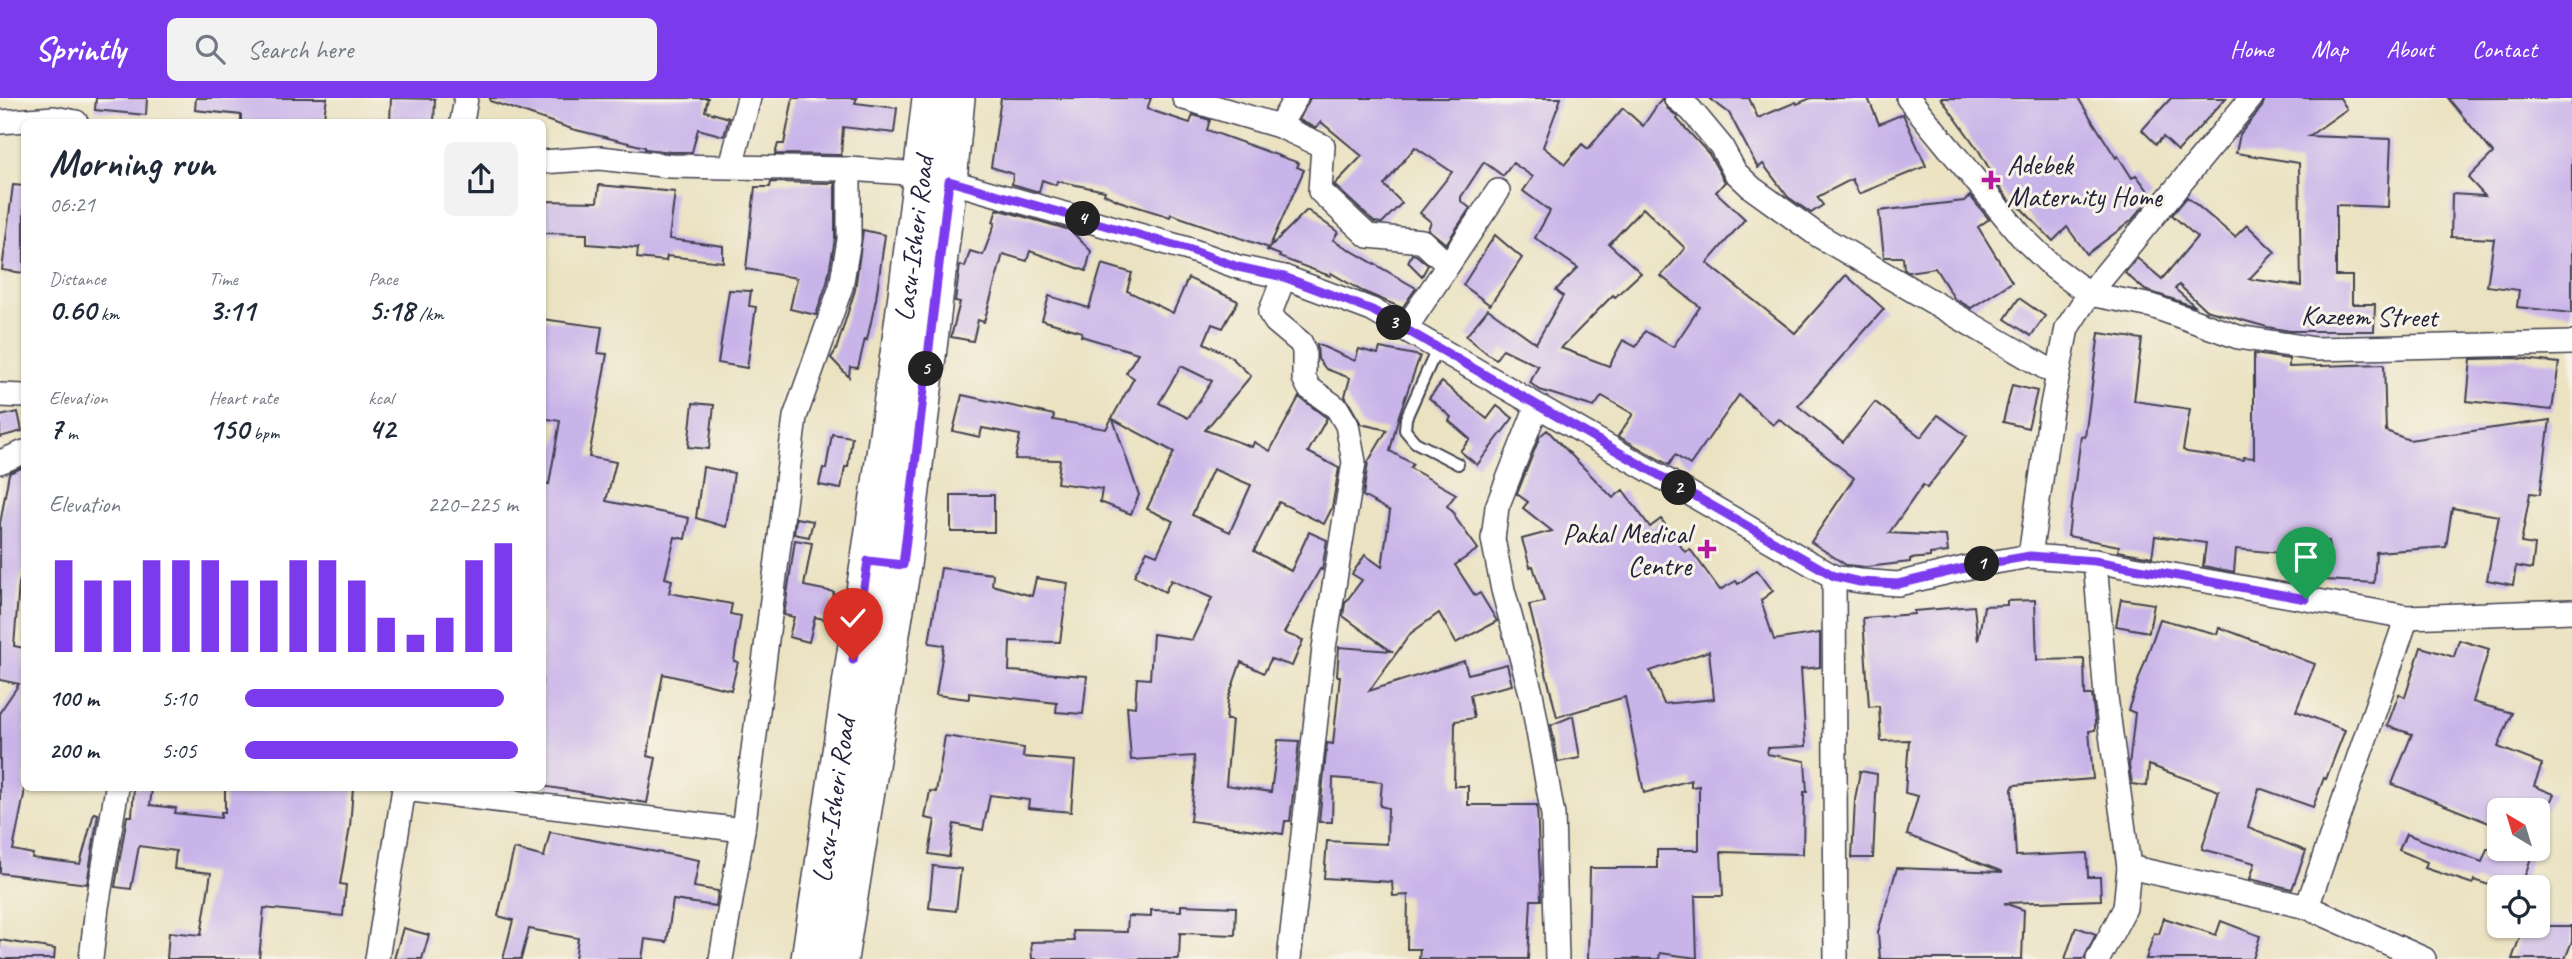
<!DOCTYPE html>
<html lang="en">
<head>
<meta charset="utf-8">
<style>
	:root { --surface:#fff; --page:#f2f2f3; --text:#1f2937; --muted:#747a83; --accent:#7c3aed }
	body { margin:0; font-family:Caveat,sans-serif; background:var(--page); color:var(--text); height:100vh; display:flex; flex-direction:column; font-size:26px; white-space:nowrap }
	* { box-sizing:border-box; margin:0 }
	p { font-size:23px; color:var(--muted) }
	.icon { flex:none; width:38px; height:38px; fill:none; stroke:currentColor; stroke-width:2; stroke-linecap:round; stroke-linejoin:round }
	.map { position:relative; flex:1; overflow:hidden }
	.panel { position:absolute; left:21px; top:21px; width:525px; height:672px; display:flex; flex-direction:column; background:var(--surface); border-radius:10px; box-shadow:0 2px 5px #0004 }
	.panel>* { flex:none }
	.needle { width:46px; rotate:322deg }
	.fabs { position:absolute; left:2487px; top:700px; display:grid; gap:14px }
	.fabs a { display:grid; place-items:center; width:63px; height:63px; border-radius:10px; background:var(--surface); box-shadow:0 2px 5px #0004; font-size:35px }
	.pin { position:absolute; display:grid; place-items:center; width:60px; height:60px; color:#fff; margin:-72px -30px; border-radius:50% 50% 50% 0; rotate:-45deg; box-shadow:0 0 7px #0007 }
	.pin .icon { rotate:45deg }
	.km { position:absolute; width:35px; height:35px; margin:-18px; border-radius:50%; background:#222; color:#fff; font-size:19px; line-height:35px; text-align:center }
	.round { display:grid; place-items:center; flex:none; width:74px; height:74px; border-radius:10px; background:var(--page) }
	.head { display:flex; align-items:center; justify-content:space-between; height:119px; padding:0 28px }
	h1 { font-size:38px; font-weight:700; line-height:52px }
	.figures { display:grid; grid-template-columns:repeat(3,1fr); gap:10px; height:119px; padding:7px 28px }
	.figures div { display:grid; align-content:center }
	.figures b { font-size:30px; font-weight:700 }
	.figures small { font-size:19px; font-weight:400 }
	.figures p { font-size:19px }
	.chart { height:196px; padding:14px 28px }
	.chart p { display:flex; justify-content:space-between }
	.chart svg { width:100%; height:126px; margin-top:7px; stroke:var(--accent); stroke-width:6 }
	ul { padding:0 28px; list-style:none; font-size:23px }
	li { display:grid; grid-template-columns:112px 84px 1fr; align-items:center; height:52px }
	li i { height:18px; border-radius:9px; background:var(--accent) }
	header { display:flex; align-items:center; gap:42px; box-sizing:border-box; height:98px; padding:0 35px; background:var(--accent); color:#fff }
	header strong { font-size:33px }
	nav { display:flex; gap:38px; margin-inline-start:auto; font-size:24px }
	.search { width:490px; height:63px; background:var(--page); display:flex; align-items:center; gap:18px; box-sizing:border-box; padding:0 24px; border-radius:10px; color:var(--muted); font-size:26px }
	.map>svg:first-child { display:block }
</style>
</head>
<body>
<header>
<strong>Sprintly</strong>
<div class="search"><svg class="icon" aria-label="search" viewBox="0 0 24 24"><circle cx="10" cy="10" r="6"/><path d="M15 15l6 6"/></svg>Search here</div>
<nav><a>Home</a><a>Map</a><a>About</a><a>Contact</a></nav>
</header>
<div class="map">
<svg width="2572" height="861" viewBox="0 0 2572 861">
	<rect width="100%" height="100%" fill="#f7f3e8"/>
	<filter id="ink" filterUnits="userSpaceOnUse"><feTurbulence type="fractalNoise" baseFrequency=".0143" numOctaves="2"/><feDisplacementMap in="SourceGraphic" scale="14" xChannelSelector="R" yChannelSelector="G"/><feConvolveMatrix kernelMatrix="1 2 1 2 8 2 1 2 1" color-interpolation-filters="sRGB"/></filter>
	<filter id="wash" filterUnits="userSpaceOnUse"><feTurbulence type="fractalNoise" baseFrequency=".00686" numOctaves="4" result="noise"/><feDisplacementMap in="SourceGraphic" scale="28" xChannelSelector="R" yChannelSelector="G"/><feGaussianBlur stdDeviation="1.57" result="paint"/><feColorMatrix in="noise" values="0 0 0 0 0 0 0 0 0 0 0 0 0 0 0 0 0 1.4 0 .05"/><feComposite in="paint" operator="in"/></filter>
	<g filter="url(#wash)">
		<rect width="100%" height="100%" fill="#ebe2c1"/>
		<g id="blocks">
			<g fill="#c9b4e9" fill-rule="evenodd">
				<polygon points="96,0 147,0 146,17 95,12"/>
				<polygon points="196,0 327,0 323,24 241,24 241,17 195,12"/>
				<polygon points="391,0 435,1 434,24 390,24"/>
				<polygon points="490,0 708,0 705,13 729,20 724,38 698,31 692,54 671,54 645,51 645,49 572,31 490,3"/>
				<polygon points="793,0 857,0 855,5 897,10 894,35 843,29 841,57 775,56 778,46 784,46"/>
				<polygon points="1001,0 1151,0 1147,11 1190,25 1193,17 1210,22 1207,32 1299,65 1297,69 1304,72 1269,150 1307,112 1338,134 1333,142 1416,190 1402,210 1362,193 1331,175 1330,178 1279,159 1280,157 1267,152 1269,150 1171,116 1170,119 1119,103 1104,96 1105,93 1057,83 1056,87 1042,82 1039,94 1012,86 1013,76 991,69"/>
				<path d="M1310 0H1561L1543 49 1565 66 1582 46 1588 51 1623 10 1643 28 1662 0 1667 10 1678 19 1677 21 1709 56 1725 84 1716 94 1745 121 1707 165 1795 235 1846 177 1884 211 1798 308 1843 344 1875 304 1921 339 1938 317 1967 338 1927 390 1923 387 1889 435 1946 438 1948 454 1930 456V459L1910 461V464L1866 469 1846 467 1811 444 1854 380 1779 321 1773 327 1739 297 1690 367 1675 357 1669 367 1618 338 1633 316 1602 298 1594 309 1540 292 1530 285 1538 268 1503 251 1496 261 1488 256 1466 238 1488 211 1536 245 1563 198 1556 192 1578 170 1535 140 1550 113 1523 93 1533 79 1513 65 1503 78 1484 64 1461 99V103L1470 110 1446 146 1428 131 1431 124 1420 115 1452 74 1415 49 1384 87 1402 105 1382 125 1374 124 1334 87 1362 58 1321 24 1316 30 1299 22ZM1643 110 1685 150 1661 178 1700 209 1673 249 1645 233 1636 249 1623 242 1609 268 1561 250 1613 197 1615 199 1641 175 1609 146Z"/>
				<polygon points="1709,0 1749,0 1758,20 1796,4 1797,6 1811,0 1868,0 1879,26 1903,16 1926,68 1859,96 1852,81 1817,99 1823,107 1811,115 1788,99 1763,66 1758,70 1729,15"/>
				<polygon points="1941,0 2078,0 2116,60 2118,58 2132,80 2136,77 2152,98 2131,123 2087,156 2067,129 2053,143 2013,102 2011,104 1992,80 1994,79 1979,53"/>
				<polygon points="2171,0 2226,0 2178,53 2163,39 2156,46 2142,32"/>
				<polygon points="2265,0 2340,0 2347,11 2309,38 2391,41 2388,109 2336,107 2336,178 2352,178 2352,206 2375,206 2374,233 2290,233 2267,229 2206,212 2179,187 2175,191 2196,209 2145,192 2125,175 2137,160 2162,181 2197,139 2172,117 2187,99 2235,139 2247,127 2275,154 2249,181 2301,188 2299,65 2236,55 2240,36 2262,9"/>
				<polygon points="2448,0 2572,0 2572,215 2517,209 2519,192 2487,188 2494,141 2451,139 2452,96 2485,98 2468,80 2493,55"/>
				<polygon points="771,84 835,85 835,141 827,185 816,217 790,211 797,180 746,171 755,89 770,89"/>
				<polygon points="13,87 24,88 24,175 2,172"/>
				<polygon points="599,87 675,94 669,141 723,148 723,164 667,158 666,163 637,160 638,150 587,146 587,136 542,135 542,103 597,104"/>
				<polygon points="1970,98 1989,121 1978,129 2012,184 1971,210 1954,200 1935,170 1908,174 1904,171 1903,159 1884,159 1879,113 1964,103"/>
				<polygon points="997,111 1070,132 1091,153 1086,173 1030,153 1027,163 1003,156 984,224 978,222 973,243 951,239 960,204 955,203 960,167 965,169 970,153 983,157 995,125 993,124"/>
				<polygon points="863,132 885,137 876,201 867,242 865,241 858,270 850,269 849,279 831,260 836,252 855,192"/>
				<polygon points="1495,137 1522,160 1490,207 1463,187"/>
				<polygon points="1412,156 1416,157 1428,167 1422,178 1408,164"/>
				<path d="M1102 166 1132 175 1127 193 1173 215 1188 180 1238 203 1223 230 1212 226 1204 245 1230 258 1251 278 1205 332 1252 349 1254 344 1270 353 1299 299 1327 320 1308 354 1339 370 1332 410 1324 426 1279 404 1254 453 1291 473 1309 434 1327 442 1322 472 1320 471 1284 535 1303 542 1292 568 1271 561 1264 575 1241 564 1228 601 1226 622H1232L1226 687 1271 694 1278 642 1299 643 1290 723H1285L1283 736 1190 723 1195 677 1194 658 1131 662 1127 608 1135 609 1137 580 1150 581 1153 536 1192 542 1212 500 1171 482 1165 494 1134 478 1147 453 1157 457 1173 423 1147 411 1174 354 1113 321 1139 397 1131 416 1100 404 1102 391 1057 385 1060 362 1015 361 1020 337 982 330 980 339 953 333 962 297 1054 317 1053 322 1106 331 1134 280 1126 275 1138 255 1081 238 1082 234 1042 222 1049 198 1089 210ZM1181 268 1212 283 1188 320 1159 305ZM1213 371 1251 387 1230 434 1192 417Z"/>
				<polygon points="729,192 751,193 749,208 756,209 747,270 718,265"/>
				<polygon points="2019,200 2045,218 2031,238 2005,221"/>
				<polygon points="542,221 602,229 598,255 607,256 589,359 616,364 606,403 689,420 685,441 675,439 665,480 672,482 669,495 732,506 730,516 741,518 734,563 738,564 731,592 663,576 647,658 656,660 647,705 542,688 542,385 549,386 560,323 542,320"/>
				<polygon points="2099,235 2142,241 2134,303 2190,311 2183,352 2187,354 2243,362 2244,359 2254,360 2254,256 2289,261 2289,269 2384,266 2386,333 2409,342 2550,322 2540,396 2530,395 2521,445 2535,447 2532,471 2516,468 2513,487 2487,482 2499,418 2452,410 2446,449 2376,454 2374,485 2326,482 2329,443 2281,444 2280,455 2236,451 2234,474 2203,468 2206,445 2155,438 2152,459 2118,453 2119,448 2068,438 2081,338 2085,339"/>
				<polygon points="1317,246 1355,263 1359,251 1378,256 1380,250 1420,258 1399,317 1390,353 1413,366 1410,370 1456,396 1447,408 1455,416 1454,418 1478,451 1455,467 1475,498 1480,495 1497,523 1456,545 1439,515 1411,535 1369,593 1464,563 1468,576 1507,566 1512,587 1470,597 1474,620 1455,623 1454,688 1468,688 1468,707 1537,707 1541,802 1531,802 1528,861 1419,861 1420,851 1407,851 1408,797 1393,798 1392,784 1324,780 1327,743 1387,746 1388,710 1380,708 1382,684 1333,680 1332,724 1319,724 1327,645 1333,646 1340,578 1337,578 1339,549 1391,553 1343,518 1345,505 1362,482 1352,476 1365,457 1382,469 1390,413 1363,398 1368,364 1387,332 1361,326 1345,298 1350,280 1326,271 1318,261"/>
				<polygon points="2515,260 2559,265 2552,312 2467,303 2471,261"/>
				<polygon points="1442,284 1487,321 1497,308 1513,320 1477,367 1460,353 1470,341 1449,323 1451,319 1429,300"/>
				<polygon points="2012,287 2037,293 2028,330 2003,324"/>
				<polygon points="693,305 714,307 709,351 688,349"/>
				<polygon points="18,314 22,333 0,339 0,318"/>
				<path d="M1547 332 1613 400 1623 392 1650 429 1661 421 1685 454 1690 451 1720 492 1736 483 1738 486 1757 472 1773 493 1761 502 1774 542 1820 535V569L1801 571 1806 648 1768 650 1767 656 1805 663 1807 694H1804L1803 756 1721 754 1723 798H1695L1697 860 1660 855 1659 861H1588L1590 770H1657V752H1699V688L1691 689V682L1644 695 1625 599 1557 619 1529 507 1544 504 1533 468 1530 469 1522 441 1552 433 1523 410 1528 404 1517 396 1540 338ZM1709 553 1714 601 1664 606 1650 573Z"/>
				<polygon points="832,336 852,339 848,369 845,369 841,391 819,387 823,370 826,371"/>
				<polygon points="24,369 24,466 19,486 14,548 24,550 24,697 13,752 33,756 32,760 80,766 94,715 98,716 87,786 0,775 0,614 19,586 0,582 0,426 9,375"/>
				<polygon points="703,369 734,375 726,429 696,420"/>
				<rect x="951" y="397" width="43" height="37"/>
				<polygon points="796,420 813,423 809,439 794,436"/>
				<polygon points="795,442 812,445 804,488 834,494 828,522 815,519 809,544 789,539 794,519 784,517"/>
				<polygon points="941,470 993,476 992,487 1032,498 1036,480 1068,485 1060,544 1010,543 1009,573 1087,578 1083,616 1056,614 1057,605 969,595 969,601 936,597 944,547 929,545"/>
				<polygon points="2121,501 2154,506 2149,534 2116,528"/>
				<polygon points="2035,502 2037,562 2084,561 2085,597 2092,597 2095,624 2095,632 2089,633 2093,681 2014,687 2012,691 2016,758 2087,755 2088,779 2100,779 2101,802 2004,805 2024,812 2022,861 1880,861 1878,834 1897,770 2003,774 1907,737 1918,698 1905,695 1909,642 1881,643 1879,608 1869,609 1863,520 1914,516 1914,513 1974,508 1978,543 1984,508 2007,507 2007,503"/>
				<polygon points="2160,521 2217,536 2219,529 2315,566 2296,613 2345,632 2326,681 2324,680 2313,709 2259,690 2248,730 2306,753 2292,791 2250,781 2255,765 2202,751 2219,693 2149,667 2147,688 2132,686 2129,668 2135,615 2128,612"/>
				<polygon points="2459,542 2489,551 2473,604 2512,615 2498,649 2542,666 2534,688 2554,696 2547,712 2499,712 2499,729 2392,686 2412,636 2387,628 2399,596 2405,599 2421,549 2454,559"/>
				<polygon points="1573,618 1580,660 1558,664 1551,627"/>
				<polygon points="945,638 1024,650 1023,659 1075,663 1071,714 1028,710 1029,702 990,697 983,732 954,726 949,759 929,756 935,722 925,720 930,693 936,694"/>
				<polygon points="1860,673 1877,676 1873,760 1852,760 1855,702"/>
				<polygon points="134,690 152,690 150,707 176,710 175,715 221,720 221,714 225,714 225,690 353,690 350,729 340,786 346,787 343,818 264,810 259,861 167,861 169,834 201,837 211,775 174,771 176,753 139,748 131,791 115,789 127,718 132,718"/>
				<polygon points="550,734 699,762 694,789 718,793 716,808 673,802 667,844 645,841 642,861 575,861 578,840 529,831 521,861 503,861 513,822 498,818 514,751 544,759"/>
				<polygon points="2406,736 2482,764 2487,751 2534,751 2521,789 2495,789 2474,782 2473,786 2425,770 2427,764 2399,752"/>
				<polygon points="933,768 961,771 956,813 929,810"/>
				<polygon points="1181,807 1236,809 1235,837 1180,835 1179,861 1032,861 1031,844 1074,843 1073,833 1127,834 1128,818 1151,819 1151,812 1181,813"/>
				<polygon points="2164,820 2216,837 2221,823 2260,838 2253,861 2146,861 2154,835 2159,836"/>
				<polygon points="2524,828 2572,828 2572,843 2565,861 2512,861"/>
				<polygon points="2076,829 2096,836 2084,861 2065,861"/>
				<polygon points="403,830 429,837 422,861 394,861"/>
				<polygon points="0,842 55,851 54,861 0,861"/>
			</g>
		</g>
	</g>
	<g filter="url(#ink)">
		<use href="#blocks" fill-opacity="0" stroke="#403f4f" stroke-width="2"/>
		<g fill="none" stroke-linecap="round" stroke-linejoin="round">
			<g stroke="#403f4f" stroke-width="14">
				<polyline id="lane" points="1438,249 1406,320 1405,332 1415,344 1458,366"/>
			</g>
			<g stroke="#403f4f" stroke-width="26">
				<g id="street">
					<polyline points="1184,0 1279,28 1323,48 1320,93 1368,138 1422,143 1448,167"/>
					<polyline points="1676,0 1691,12 1721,48 1735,74 1752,90 1816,136 2058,277"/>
					<polyline points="1908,0 2022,139 2053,169 2089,196 2152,208 2238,239 2315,251 2572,245"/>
					<polyline points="0,24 54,20 76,24"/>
					<polyline points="462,24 466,0"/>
					<polyline points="1279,28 1296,0"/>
					<polyline points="542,64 600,60 670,68 849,71 921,76"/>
					<polyline points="731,68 749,0"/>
					<polyline points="949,83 1188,151 1238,169 1284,179 1372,212 1834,479 1860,483 1898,486 1978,467 2030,458 2095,463 2407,519 2572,513"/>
					<polyline points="1284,179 1270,215 1276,224 1301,245 1304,253 1304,280 1309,290 1337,310 1347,327 1354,364 1324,550 1289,861"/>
					<polyline points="1405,231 1498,93"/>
					<polyline points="0,297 24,298"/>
					<polyline points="1537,308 1497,409 1493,441 1503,492 1531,595 1553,717 1557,861"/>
					<polyline points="0,364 24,354"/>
					<polyline points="2030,458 2051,312 2067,230 2089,196 2251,0"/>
					<polyline points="2095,463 2106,599 2129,769 2307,809 2424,861"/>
					<polyline points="1834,479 1836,861"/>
					<polyline points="404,691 743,732"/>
					<polyline points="2307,809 2407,519"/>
					<polyline points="91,861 97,809 117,690"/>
					<polyline points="377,861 404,690"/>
					<polyline points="721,861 743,732 795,319 841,189 849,142 849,71"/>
					<polyline points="2098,861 2125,810 2129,769"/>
				</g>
			</g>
			<g stroke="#403f4f" stroke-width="38">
				<g id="primary">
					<path id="s1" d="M809 861C851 575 898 288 930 0"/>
					<polyline points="840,861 903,467 949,83 957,0"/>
				</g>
			</g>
			<use href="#lane" stroke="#fff" stroke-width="10"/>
			<use href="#street" stroke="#fff" stroke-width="23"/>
			<use href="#primary" stroke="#fff" stroke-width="35"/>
		</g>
	</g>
	<g fill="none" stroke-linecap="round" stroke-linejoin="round" filter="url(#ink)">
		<g stroke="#fff" stroke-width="14">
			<polyline id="route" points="853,562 868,463 903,467 949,83 1188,151 1238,169 1284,179 1372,212 1834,478 1860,484 1898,486 1978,467 2030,458 2095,463 2306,501"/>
		</g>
		<use href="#route" stroke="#7c3aed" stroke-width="9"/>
	</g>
	<g fill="#b5179e" stroke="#f7f3e8" stroke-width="2.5">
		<path d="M1987.5 71.5h7v7h7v7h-7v7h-7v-7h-7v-7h7z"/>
		<path d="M1703.5 440.5h7v7h7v7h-7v7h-7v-7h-7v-7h7z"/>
	</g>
	<g text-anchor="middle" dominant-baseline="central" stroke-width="6" stroke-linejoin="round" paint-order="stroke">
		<g font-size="28" fill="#22223b" stroke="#f7f3e8" text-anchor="start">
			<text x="2007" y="66">Adebek<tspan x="2007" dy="32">Maternity Home</tspan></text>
			<text x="1691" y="435" text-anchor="end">Pakal Medical<tspan x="1691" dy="32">Centre</tspan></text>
		</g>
		<g font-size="28" fill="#22223b" stroke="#f7f3e8">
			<text stroke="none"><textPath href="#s1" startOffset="728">Lasu-Isheri Road</textPath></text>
			<text transform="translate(2369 218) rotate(1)">Kazeem Street</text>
			<text stroke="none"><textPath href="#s1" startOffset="161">Lasu-Isheri Road</textPath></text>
		</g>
	</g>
</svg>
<div class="fabs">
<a><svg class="needle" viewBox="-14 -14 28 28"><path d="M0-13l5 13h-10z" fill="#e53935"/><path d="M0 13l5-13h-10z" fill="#747a83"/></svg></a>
<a><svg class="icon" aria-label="locate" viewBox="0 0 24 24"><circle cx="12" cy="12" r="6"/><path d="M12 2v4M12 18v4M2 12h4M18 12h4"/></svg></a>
</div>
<div class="pin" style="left:2306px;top:501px;background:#1e9e55"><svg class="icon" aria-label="arrive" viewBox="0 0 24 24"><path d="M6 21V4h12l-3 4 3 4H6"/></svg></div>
<div class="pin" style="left:853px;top:562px;background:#d93025"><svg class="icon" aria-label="check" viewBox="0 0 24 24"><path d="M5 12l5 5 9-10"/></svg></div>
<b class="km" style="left:1982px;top:466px">1</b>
<b class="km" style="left:1679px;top:390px">2</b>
<b class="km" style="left:1394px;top:225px">3</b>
<b class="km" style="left:1083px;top:121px">4</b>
<b class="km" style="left:926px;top:271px">5</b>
<section class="panel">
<div class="head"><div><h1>Morning run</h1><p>06:21</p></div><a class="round"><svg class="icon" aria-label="share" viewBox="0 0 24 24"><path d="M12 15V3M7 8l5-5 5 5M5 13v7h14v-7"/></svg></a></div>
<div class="figures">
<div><p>Distance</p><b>0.60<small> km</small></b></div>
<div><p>Time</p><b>3:11</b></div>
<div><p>Pace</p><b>5:18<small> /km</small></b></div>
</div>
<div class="figures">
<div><p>Elevation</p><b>7<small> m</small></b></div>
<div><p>Heart rate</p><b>150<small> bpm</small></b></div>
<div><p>kcal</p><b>42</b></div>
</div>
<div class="chart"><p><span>Elevation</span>220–225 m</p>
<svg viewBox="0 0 160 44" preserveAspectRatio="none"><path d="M5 44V12M15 44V19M25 44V19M35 44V12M45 44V12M55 44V12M65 44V19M75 44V19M85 44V12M95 44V12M105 44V19M115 44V32M125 44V38M135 44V32M145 44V12M155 44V6"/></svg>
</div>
<ul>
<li><b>100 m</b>5:10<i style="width:95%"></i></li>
<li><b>200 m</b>5:05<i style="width:100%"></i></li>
</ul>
</section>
</div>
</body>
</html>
